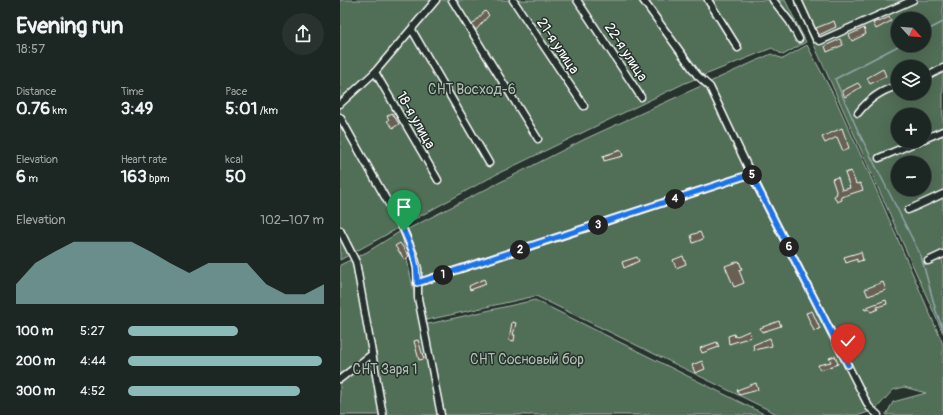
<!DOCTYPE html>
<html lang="en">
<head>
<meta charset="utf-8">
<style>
	:root { --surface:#1c2622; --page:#29322f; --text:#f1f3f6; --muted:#a0a5a5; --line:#3a4340; --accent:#8bbbb9 }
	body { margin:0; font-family:Pangolin,sans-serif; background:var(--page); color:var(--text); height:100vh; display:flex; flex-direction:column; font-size:15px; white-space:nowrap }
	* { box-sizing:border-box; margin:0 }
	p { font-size:13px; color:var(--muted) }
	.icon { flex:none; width:22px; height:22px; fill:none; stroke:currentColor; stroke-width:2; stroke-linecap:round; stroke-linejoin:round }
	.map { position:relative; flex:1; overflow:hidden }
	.drawer { display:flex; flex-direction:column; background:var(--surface); width:340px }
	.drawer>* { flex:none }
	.needle { width:26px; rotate:116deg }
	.controls { position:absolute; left:551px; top:12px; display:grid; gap:8px }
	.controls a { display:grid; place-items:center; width:40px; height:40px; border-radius:50%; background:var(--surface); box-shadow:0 4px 16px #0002,0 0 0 1px var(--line); font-size:20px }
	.pin { position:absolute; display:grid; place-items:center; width:34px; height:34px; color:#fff; margin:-41px -17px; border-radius:50% 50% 50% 0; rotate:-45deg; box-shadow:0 0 4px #0007 }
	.pin .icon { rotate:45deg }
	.km { position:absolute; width:20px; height:20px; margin:-10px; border-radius:50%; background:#222; color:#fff; font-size:11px; line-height:20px; text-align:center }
	.round { display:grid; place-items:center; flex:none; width:42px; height:42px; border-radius:21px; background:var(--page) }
	.head { display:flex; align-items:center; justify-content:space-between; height:68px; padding:0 16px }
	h1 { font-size:22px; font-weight:800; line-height:30px }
	.metrics { display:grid; grid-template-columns:repeat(3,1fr); gap:6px; height:68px; padding:4px 16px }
	.metrics div { display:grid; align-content:center }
	.metrics b { font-size:17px; font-weight:800 }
	.metrics small { font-size:11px; font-weight:400 }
	.metrics p { font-size:11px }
	.chart { height:112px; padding:8px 16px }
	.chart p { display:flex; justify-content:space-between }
	.chart svg { width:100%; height:72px; margin-top:4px; fill:var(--accent); opacity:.7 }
	ul { padding:0 16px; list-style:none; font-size:13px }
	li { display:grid; grid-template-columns:64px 48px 1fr; align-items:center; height:30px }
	li i { height:10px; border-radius:5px; background:var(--accent) }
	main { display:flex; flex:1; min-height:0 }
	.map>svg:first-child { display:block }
</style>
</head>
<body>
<main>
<section class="drawer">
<div class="head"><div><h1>Evening run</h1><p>18:57</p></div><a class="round"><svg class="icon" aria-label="share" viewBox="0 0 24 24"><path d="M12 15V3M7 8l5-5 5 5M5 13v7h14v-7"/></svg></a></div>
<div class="metrics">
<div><p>Distance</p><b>0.76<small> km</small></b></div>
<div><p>Time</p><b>3:49</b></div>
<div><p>Pace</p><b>5:01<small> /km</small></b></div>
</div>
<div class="metrics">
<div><p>Elevation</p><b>6<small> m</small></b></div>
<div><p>Heart rate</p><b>163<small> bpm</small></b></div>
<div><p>kcal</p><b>50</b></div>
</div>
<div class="chart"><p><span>Elevation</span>102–107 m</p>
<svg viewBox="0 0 160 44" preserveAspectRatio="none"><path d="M0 44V32L10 19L20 12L30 6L40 6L50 6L60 6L70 12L80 19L90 25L100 19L110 19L120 19L130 32L140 38L150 38L160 32V44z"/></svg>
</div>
<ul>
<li><b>100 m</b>5:27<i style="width:56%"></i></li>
<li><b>200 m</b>4:44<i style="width:99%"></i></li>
<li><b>300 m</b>4:52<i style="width:88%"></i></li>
</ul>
</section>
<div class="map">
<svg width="603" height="415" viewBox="0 0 603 415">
	<rect width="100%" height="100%" fill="#26332d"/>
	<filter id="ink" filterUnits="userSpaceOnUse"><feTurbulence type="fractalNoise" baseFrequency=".025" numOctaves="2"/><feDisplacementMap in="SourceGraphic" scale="8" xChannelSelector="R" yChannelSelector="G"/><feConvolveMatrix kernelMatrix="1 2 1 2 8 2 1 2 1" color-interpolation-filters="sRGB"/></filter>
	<g filter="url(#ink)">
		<g fill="#516e57" stroke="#a8b6ab" fill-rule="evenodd">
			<polygon points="0,0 445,0 466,42 443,55 432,48 345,83 157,174 0,260"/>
			<path d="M454 0H603V333ZM558 19H584V45H558ZM558 67H584V93H558ZM558 115H584V141H558ZM558 163H584V189H558Z"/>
			<polygon points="467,45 494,96 532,180 603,344 603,415 546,415 553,402 586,393 564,387 553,390 536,409 520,415 439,415 196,296 87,320 64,231 245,139 431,54 443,59"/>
			<polygon points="61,231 100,415 0,415 0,265 27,252"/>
			<polygon points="195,300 426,415 102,415 84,325"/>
		</g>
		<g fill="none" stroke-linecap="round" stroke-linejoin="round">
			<g stroke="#92a6a9" stroke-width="1.5">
				<polyline points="584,32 603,22"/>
				<polyline points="560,45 495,79 518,131 581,256 596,311 603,329"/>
			</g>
		</g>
		<g fill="#686051" stroke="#fff">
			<polygon points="145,11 149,15 136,30 132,25"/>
			<polygon points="549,17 551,21 536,29 533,23 538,21 539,22"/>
			<polygon points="494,21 496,27 479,35 476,28"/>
			<polygon points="524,28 526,34 512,41 509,35"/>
			<polygon points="500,39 503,45 487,52 485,46"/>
			<polygon points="543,69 546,76 530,84 527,78"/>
			<polygon points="518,83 521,87 505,97 502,91"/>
			<polygon points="52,113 59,124 53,128 47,121 49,120 47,116"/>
			<polygon points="502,128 509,148 503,151 497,137 485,143 482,137"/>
			<polygon points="281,150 283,156 264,161 263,156"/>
			<polygon points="511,171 516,184 520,183 523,190 501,197 502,200 497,202 494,196 497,194 492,179 498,177 502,190 510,188 505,173"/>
			<polygon points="360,232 363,239 353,243 351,235"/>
			<polygon points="60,243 69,256 65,260 55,246"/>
			<polygon points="521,252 523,260 517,262 517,259 506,263 504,257"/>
			<polygon points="343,256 346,264 336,268 333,260"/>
			<polygon points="297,257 299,261 284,268 282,262"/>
			<polygon points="399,261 402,269 399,270 404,283 394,287 385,266"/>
			<polygon points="144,279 146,284 130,290 129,286"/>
			<polygon points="543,282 546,290 528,296 525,289"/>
			<polygon points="546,300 547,304 537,307 538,309 531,312 529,309 525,310 524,308"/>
			<polygon points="472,311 480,329 474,331 466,313"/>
			<polygon points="439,321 441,326 422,332 420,328"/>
			<polygon points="172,322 176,323 173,335 175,335 174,341 169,340"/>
			<polygon points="409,331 411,337 389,344 388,336 394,334 395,337"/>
			<polygon points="430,338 432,346 414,350 413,345"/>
			<polygon points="78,340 84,359 79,360 74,341"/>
			<polygon points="377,342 379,347 362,353 360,348"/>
			<polygon points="495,356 498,364 480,370 478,365 491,362 489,358"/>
			<polygon points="362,361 365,369 355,373 352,365"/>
			<polygon points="416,383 418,390 399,395 397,390"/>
		</g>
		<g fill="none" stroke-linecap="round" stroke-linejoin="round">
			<g stroke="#fff" stroke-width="9">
				<g id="minor">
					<polyline points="112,0 198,139"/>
					<polyline points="173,0 244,106"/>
					<polyline points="237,0 301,97"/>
					<polyline points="303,0 357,75 370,87 411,174 529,407 538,415"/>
					<polyline points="368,0 398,48"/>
					<polyline points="433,0 450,22 459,39"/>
					<polyline points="458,0 476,39 480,41 573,0"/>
					<polyline points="72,30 149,163"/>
					<polyline points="35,72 98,180"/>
					<polyline points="584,78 603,68"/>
					<polyline points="0,104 35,72 96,0"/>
					<path d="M518 113C528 100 541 90 558 86"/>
					<polyline points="0,117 64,231 74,255 78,269 78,298 101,415"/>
					<polyline points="584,139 603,131"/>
					<polyline points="539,158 579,141"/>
					<polyline points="568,210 603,194"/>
					<polyline points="0,230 16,262 43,415"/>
					<polyline points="588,261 603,254"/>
					<polyline points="77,283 411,174"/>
					<polyline points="0,379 32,354"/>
				</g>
			</g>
			<use href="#minor" stroke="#26332d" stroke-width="6"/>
		</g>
	</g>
	<g fill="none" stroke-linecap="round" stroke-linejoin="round" filter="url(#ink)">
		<g stroke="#fff" stroke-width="8">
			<path id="route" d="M64 231C72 249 78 264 77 283L411 174 508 365"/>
		</g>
		<use href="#route" stroke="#1a73e8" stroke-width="5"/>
	</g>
	<g text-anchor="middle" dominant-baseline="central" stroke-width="3" stroke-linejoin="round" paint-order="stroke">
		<g font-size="14" fill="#fff" stroke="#26332d">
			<text transform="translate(218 46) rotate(56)">21-я улица</text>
			<text transform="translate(286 52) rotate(57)">22-я улица</text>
			<text transform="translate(76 120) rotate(60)">18-я улица</text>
		</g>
		<g font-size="14" fill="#b1beb3" stroke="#26332d">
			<text x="132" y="89">СНТ Восход-6</text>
			<text x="187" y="359">СНТ Сосновый бор</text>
			<text x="45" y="369">СНТ Заря 1</text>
		</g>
	</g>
</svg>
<div class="controls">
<a><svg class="needle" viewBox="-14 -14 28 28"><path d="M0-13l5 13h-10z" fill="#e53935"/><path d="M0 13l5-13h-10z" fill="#a0a5a5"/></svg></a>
<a><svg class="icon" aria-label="layers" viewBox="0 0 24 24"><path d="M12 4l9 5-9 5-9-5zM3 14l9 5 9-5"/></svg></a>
<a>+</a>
<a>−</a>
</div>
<div class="pin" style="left:64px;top:231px;background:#1e9e55"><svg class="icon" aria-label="arrive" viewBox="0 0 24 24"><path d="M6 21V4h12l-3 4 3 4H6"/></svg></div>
<div class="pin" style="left:508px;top:365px;background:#d93025"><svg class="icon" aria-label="check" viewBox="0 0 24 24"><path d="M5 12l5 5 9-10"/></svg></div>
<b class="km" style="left:103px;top:275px">1</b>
<b class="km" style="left:180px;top:250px">2</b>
<b class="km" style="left:258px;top:225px">3</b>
<b class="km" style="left:335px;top:199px">4</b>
<b class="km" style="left:412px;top:175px">5</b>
<b class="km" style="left:449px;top:247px">6</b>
</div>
</main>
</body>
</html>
